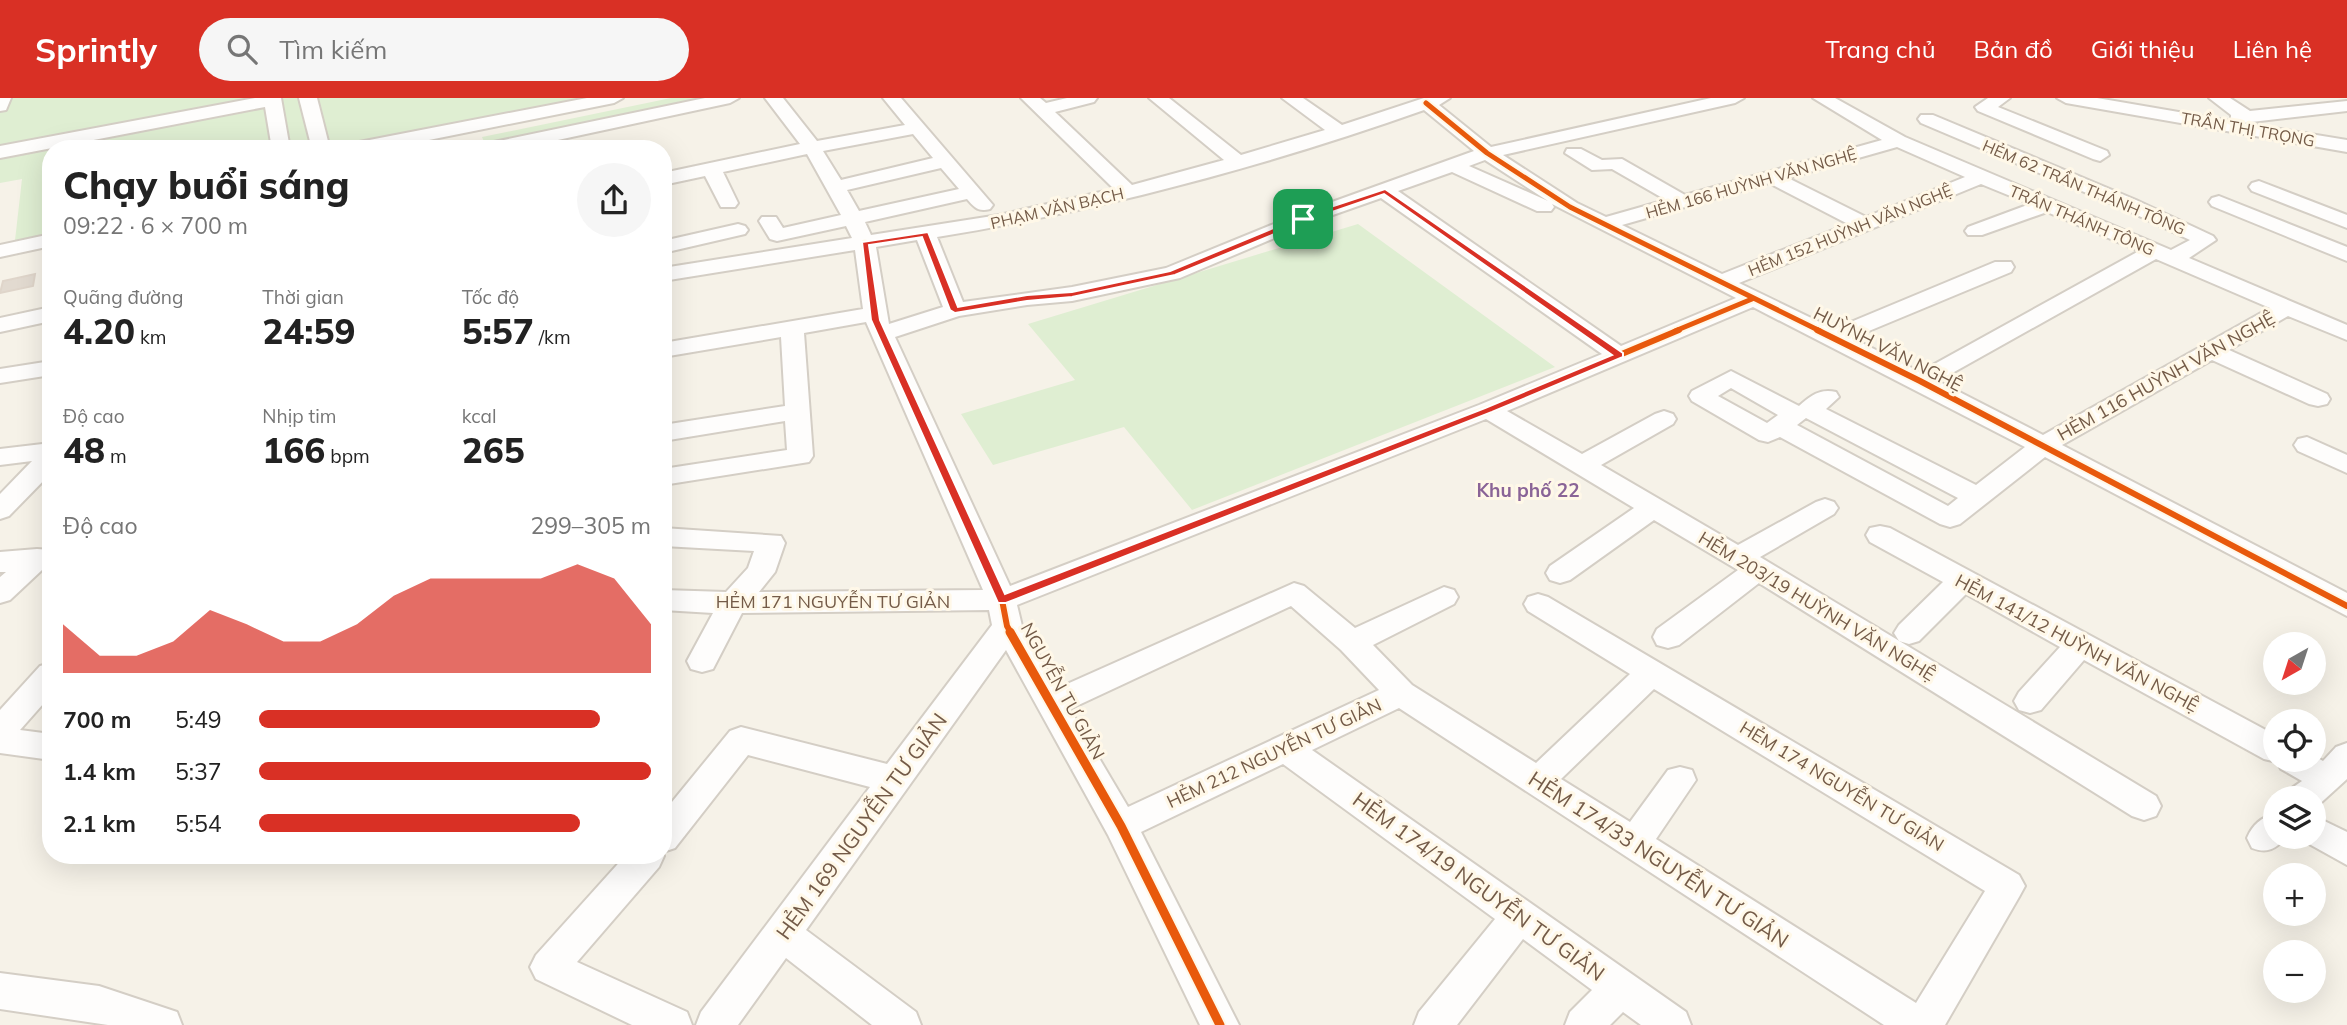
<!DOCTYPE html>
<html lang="vi">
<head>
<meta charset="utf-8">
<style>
	:root { --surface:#fff; --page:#f6f6f6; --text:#222; --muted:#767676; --accent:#d93025 }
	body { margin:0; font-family:Mulish,sans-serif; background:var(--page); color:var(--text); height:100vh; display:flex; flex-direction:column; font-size:26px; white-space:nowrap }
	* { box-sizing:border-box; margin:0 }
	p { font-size:23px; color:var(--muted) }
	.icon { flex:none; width:38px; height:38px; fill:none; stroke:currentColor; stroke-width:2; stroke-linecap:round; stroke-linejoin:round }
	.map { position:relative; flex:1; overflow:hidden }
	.side { position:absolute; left:42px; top:42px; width:630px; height:724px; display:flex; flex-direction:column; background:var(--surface); border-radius:28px; box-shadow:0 7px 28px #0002 }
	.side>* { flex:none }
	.needle { width:46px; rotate:219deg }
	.tools { position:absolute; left:2263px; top:534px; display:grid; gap:14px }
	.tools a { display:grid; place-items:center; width:63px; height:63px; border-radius:50%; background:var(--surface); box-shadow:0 7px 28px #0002; font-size:35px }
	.pin { position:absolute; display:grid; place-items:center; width:60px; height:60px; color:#fff; margin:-30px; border-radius:14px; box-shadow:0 4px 10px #0006 }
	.round { display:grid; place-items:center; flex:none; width:74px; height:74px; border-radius:37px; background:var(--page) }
	.head { display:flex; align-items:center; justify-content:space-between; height:119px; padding:0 21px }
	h1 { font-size:38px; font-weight:800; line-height:52px }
	.stats { display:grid; grid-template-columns:repeat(3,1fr); gap:10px; height:119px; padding:7px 21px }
	.stats div { display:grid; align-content:center }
	.stats b { font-size:35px; font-weight:800 }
	.stats small { font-size:19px; font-weight:400 }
	.stats p { font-size:19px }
	.chart { height:196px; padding:14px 21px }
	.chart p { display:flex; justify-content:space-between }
	.chart svg { width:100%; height:126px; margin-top:7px; fill:var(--accent); opacity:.7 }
	ul { padding:0 21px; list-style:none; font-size:23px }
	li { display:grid; grid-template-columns:112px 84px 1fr; align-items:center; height:52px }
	li i { height:18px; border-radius:9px; background:var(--accent) }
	header { display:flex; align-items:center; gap:42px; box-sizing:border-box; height:98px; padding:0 35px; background:var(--accent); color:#fff }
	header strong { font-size:33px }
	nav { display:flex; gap:38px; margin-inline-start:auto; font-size:24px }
	.search { width:490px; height:63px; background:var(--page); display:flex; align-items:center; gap:18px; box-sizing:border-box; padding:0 24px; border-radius:38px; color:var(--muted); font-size:26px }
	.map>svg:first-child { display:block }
</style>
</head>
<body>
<header>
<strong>Sprintly</strong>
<div class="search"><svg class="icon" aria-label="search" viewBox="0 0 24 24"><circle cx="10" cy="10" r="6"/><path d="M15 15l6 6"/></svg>Tìm kiếm</div>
<nav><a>Trang chủ</a><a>Bản đồ</a><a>Giới thiệu</a><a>Liên hệ</a></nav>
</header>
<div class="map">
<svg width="2347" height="927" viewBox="0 0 2347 927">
	<rect width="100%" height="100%" fill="#f6f2e8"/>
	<g fill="#dfeed2">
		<polygon points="0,0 598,0 353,51 51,51 51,143 14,151 22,81 0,85"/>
		<polygon points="671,0 738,0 487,51 482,39"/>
		<polygon points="1358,126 1555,269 1192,412 1124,329 993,367 961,316 1075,282 1028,226"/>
	</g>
	<polygon fill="#e2dad0" stroke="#dfd5ca" stroke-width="2" points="35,176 33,188 0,195 3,183"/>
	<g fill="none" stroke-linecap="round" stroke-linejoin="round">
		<g stroke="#d4cec5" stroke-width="4">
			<g id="minor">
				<polygon points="0,0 11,0 6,12 0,13"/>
				<polygon points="255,0 281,0 290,51 272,51 265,9 0,60 0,48"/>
				<polygon points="299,0 317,0 330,51 312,51"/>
				<polygon points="587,0 623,0 614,5 384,51 345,51 354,45"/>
				<polygon points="705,0 739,0 730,5 516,51 480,51 489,45"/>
				<path d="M765 0H783L817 43 905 27 883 0H901L993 107 990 111C978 114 975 110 967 101L865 124 871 137 999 117 1114 91 1021 0H1040L1046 5 1067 0H1097L1094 4 1055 14 1132 87 1224 62 1149 0H1169L1241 57 1325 32 1282 0H1303L1342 27 1424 0H1450L1439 7 1491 49 1711 0H1744L1735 5 1503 57 1577 105 1606 119 1666 102 1612 71 1592 72 1565 55 1567 51H1581L1602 62 1622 61 1685 97 1882 42 1813 0H1835L1905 39 2171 152 2190 142 2122 110 1921 25 1918 21 1921 17H1933L2136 102 2213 138 2216 142 2189 160 2347 227V242L2288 218 2229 252 2327 296 2330 301 2327 306 2318 308 2309 306 2212 262 2062 347 2347 495V518L2045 359 1960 426 1950 429 1940 426 1780 339 1768 344 1759 342 1692 303 1689 298 1692 293 1731 273 1799 308C1810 298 1820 290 1836 294L1839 299 1826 311 1976 387 2025 349 1753 209 1507 313 1582 356 1655 316 1664 313 1673 316 1676 321 1673 326 1601 367 1738 447 1816 404 1825 401 1834 404 1838 410 1834 416 1760 459 2156 698 2161 708 2156 718 2144 722 2132 718 1759 485 1679 547 1668 550 1657 547 1653 539 1657 531 1738 472 1654 422 1570 482 1560 485 1550 482 1546 475 1550 468 1634 410 1486 321 1017 507 1022 528 1058 590 1294 485 1304 488 1355 530 1444 489 1454 492 1458 499 1454 506 1373 547 1412 587 1536 665 1630 576 1528 513 1524 506 1528 499 1538 496 1548 499 2019 777 2025 788 2019 799 1945 927H1884L1399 610 1312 652 1686 914 1691 927H1641L1623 914 1610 927H1565L1570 914 1592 892 1523 841 1457 927H1414L1419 914 1495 821 1283 666 1141 734 1239 927H1200L1108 737 1006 552 806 832 916 914 921 927H872L786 860 738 927H696L701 914 870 689 748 657 675 750 663 754V715L730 633 741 629 887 666 992 527 989 512 742 515 713 571 702 574 691 571 687 563 713 515 663 512V492L726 494 748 470 754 453 663 448V430L781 438 785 445 775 474 759 494 983 492 866 224 804 235 813 358 809 364 663 387V371L787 352 785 323 663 343V327L785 308 781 239 663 259V245L863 211 855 152 663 183V170L852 140 846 128 777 143 770 141 759 123 762 119H776L783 130 841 117 807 56 723 74 738 105 735 109H721L705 78 663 87V75L800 46ZM1424 12 1474 53 1296 117 1166 170 1072 189 963 204 937 139C1102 112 1266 68 1424 12ZM913 36 933 60 841 82 823 53ZM1897 49 1965 79 1866 119 1788 80ZM1485 62 1548 103 1469 68ZM941 70 959 91 859 113 847 92ZM1452 74 1537 113H1551L1554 109 1552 106 1736 200 1621 248 1398 93ZM1769 85 1848 126 1722 176 1622 127ZM1981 86 2030 106 1968 129 1965 133 1968 137H1982L2047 114 2139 153 1920 274 1852 240 2011 174 2014 169 2011 164H1995L1834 231 1739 185ZM1381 100 1602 256 1479 307 1010 488 895 239 959 218 1027 207 1072 203 1180 180 1310 125ZM917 142 943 209 889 226 876 149ZM2156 161 2270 210 2043 337 1938 283ZM1731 290 1778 317 1767 325 1718 298ZM1806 320 1958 400 1948 408 1797 327ZM1291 508 1341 552 1379 592 1128 709 1070 611ZM1654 591 1985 793 1916 905 1656 741 1696 682 1692 672 1680 669 1668 672 1630 724 1561 681Z"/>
				<polygon points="1988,0 2010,0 1998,9 2107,53 2109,57 2100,63 2093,61 1978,13 1975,9"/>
				<polygon points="2057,0 2097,0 2231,23 2231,17 2209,0 2230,0 2250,13 2347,3 2347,13 2243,25 2347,42 2347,54 2066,5"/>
				<polygon points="2259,83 2347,117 2347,130 2252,93 2249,89 2252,85"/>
				<polygon points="2219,98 2347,149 2347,163 2212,108 2209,104 2212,100"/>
				<polygon points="738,126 745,128 748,132 745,136 663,155 663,143"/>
				<polygon points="51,136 51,148 0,159 0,147"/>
				<polygon points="51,209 51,223 0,234 0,220"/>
				<polygon points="51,263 51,277 0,285 0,271"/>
				<polygon points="2307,339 2347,357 2347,375 2298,353 2294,347 2298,341"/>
				<polygon points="51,345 51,375 9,418 0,421 0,396 32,363 0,367 0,351"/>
				<polygon points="1880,428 1890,430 2275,637 2275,662 2314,662 2314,658 2323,663 2336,649 2347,645 2347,681 2314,711 2314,700 2287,700 2292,690 2302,683 2281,671 2277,664 2264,661 2084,562 2041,612 2030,615 2019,612 2014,603 2019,594 2060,549 1966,496 1919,543 1909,546 1899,543 1894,535 1899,527 1943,484 1870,444 1866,437 1870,430"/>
				<polygon points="37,451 51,452 51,472 42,472 10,502 0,505 0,479 6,474 0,474 0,454"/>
				<polygon points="51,565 51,597 20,632 51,636 51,662 0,655 0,612 40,568"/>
				<path d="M2275 715V738L2287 739C2275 751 2268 756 2252 750L2247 740C2253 726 2261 720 2275 715Z"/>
				<polygon points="2314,718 2347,734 2347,767 2302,742 2300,738 2314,738"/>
				<polygon points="663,756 664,758 659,769 577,864 687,914 692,927 632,927 536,881 530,869 536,857 625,758"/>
				<polygon points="0,875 99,888 177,914 182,927 108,927 0,911"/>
			</g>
		</g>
		<use href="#minor" fill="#fefdfc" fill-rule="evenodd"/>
		<g stroke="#fff8e8" stroke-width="9">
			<g id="cycleway-far2">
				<polyline points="1426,5 1487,55 1570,109 1820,233"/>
				<polyline points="865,146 876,222 881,233"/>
				<polyline points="1675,233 1752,201"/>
			</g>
		</g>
		<g stroke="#fff8e8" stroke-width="10">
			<g id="cycleway-far1">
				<polyline points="880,232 1002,502 1007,528 1011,535"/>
				<polyline points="1817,232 1920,283 2347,508"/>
				<polyline points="1002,502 1488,312 1679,232"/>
			</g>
		</g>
		<g stroke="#fff8e8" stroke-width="13">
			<polyline id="cycleway" points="1010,534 1121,728 1220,927"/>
		</g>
		<use href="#cycleway-far2" stroke="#e8590c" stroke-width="5"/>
		<use href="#cycleway-far1" stroke="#e8590c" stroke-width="6"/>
		<use href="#cycleway" stroke="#e8590c" stroke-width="9"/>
	</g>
	<path fill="#d93025" stroke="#fff" stroke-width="2" fill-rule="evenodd" d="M1385 91 1623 255V259L1492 314 1006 505H998L871 222 862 144 928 134 958 209 1027 197 1072 194 1170 173 1300 119ZM1384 96 1612 257 1485 310 1005 496 880 222 869 147 922 139 950 212 955 215 1027 203 1072 199 1175 177 1306 123Z"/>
	<g text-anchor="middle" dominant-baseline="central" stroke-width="6" stroke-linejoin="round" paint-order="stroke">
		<g font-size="16" fill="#745b48" stroke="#fff8e8">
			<text transform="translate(2248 31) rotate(10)">TRẦN THỊ TRỌNG</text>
			<text transform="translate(1751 85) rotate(-16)">HẺM 166 HUỲNH VĂN NGHỆ</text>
			<text transform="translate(2084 89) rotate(23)">HẺM 62 TRẦN THÁNH TÔNG</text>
			<text transform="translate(1057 110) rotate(-13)">PHẠM VĂN BẠCH</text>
			<text transform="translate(2082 122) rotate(23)">TRẦN THÁNH TÔNG</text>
			<text transform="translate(1850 132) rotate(-22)">HẺM 152 HUỲNH VĂN NGHỆ</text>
		</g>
		<g font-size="18" fill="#745b48" stroke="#fff8e8">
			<text transform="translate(1888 251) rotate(27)">HUỲNH VĂN NGHỆ</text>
			<text transform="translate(2166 278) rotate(-29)">HẺM 116 HUỲNH VĂN NGHỆ</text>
			<text x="833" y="503">HẺM 171 NGUYỄN TƯ GIẢN</text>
			<text transform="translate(1817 508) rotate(31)">HẺM 203/19 HUỲNH VĂN NGHỆ</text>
			<text transform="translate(2077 545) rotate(28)">HẺM 141/12 HUỲNH VĂN NGHỆ</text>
			<text transform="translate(1063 593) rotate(61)">NGUYỄN TƯ GIẢN</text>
			<text transform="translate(1274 655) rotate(-25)">HẺM 212 NGUYỄN TƯ GIẢN</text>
			<text transform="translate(1842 688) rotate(31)">HẺM 174 NGUYỄN TƯ GIẢN</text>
		</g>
		<g font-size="19" font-weight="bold" fill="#8a6497" stroke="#fff8e8">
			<text x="1528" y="392">Khu phố 22</text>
		</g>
		<g font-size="21" fill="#745b48" stroke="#fff8e8">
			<text transform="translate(861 728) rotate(-54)">HẺM 169 NGUYỄN TƯ GIẢN</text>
			<text transform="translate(1659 761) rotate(33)">HẺM 174/33 NGUYỄN TƯ GIẢN</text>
			<text transform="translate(1479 788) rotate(36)">HẺM 174/19 NGUYỄN TƯ GIẢN</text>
		</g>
	</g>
</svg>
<div class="tools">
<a><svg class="needle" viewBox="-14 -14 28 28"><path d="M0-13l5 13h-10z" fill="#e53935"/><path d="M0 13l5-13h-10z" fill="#767676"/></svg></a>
<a><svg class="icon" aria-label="locate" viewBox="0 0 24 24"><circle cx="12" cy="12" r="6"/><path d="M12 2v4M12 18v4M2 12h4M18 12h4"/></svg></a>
<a><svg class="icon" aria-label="layers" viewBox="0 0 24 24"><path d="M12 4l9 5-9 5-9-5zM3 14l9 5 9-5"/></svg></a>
<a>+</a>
<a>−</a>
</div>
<div class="pin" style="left:1303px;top:121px;background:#1e9e55"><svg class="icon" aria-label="arrive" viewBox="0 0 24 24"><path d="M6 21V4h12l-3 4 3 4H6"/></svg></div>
<section class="side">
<div class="head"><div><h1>Chạy buổi sáng</h1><p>09:22 · 6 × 700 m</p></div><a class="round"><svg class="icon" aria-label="share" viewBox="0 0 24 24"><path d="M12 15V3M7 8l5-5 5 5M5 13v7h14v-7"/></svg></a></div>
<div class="stats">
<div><p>Quãng đường</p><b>4.20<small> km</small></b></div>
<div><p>Thời gian</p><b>24:59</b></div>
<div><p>Tốc độ</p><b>5:57<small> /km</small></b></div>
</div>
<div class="stats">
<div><p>Độ cao</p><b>48<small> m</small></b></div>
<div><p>Nhịp tim</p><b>166<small> bpm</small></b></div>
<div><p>kcal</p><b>265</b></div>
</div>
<div class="chart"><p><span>Độ cao</span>299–305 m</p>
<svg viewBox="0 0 160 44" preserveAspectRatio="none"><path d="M0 44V27L10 38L20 38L30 33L40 22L50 27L60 33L70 33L80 27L90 17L100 11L110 11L120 11L130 11L140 6L150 11L160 27V44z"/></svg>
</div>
<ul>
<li><b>700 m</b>5:49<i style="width:87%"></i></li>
<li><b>1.4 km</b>5:37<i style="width:100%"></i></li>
<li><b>2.1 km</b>5:54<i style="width:82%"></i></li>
</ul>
</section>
</div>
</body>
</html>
